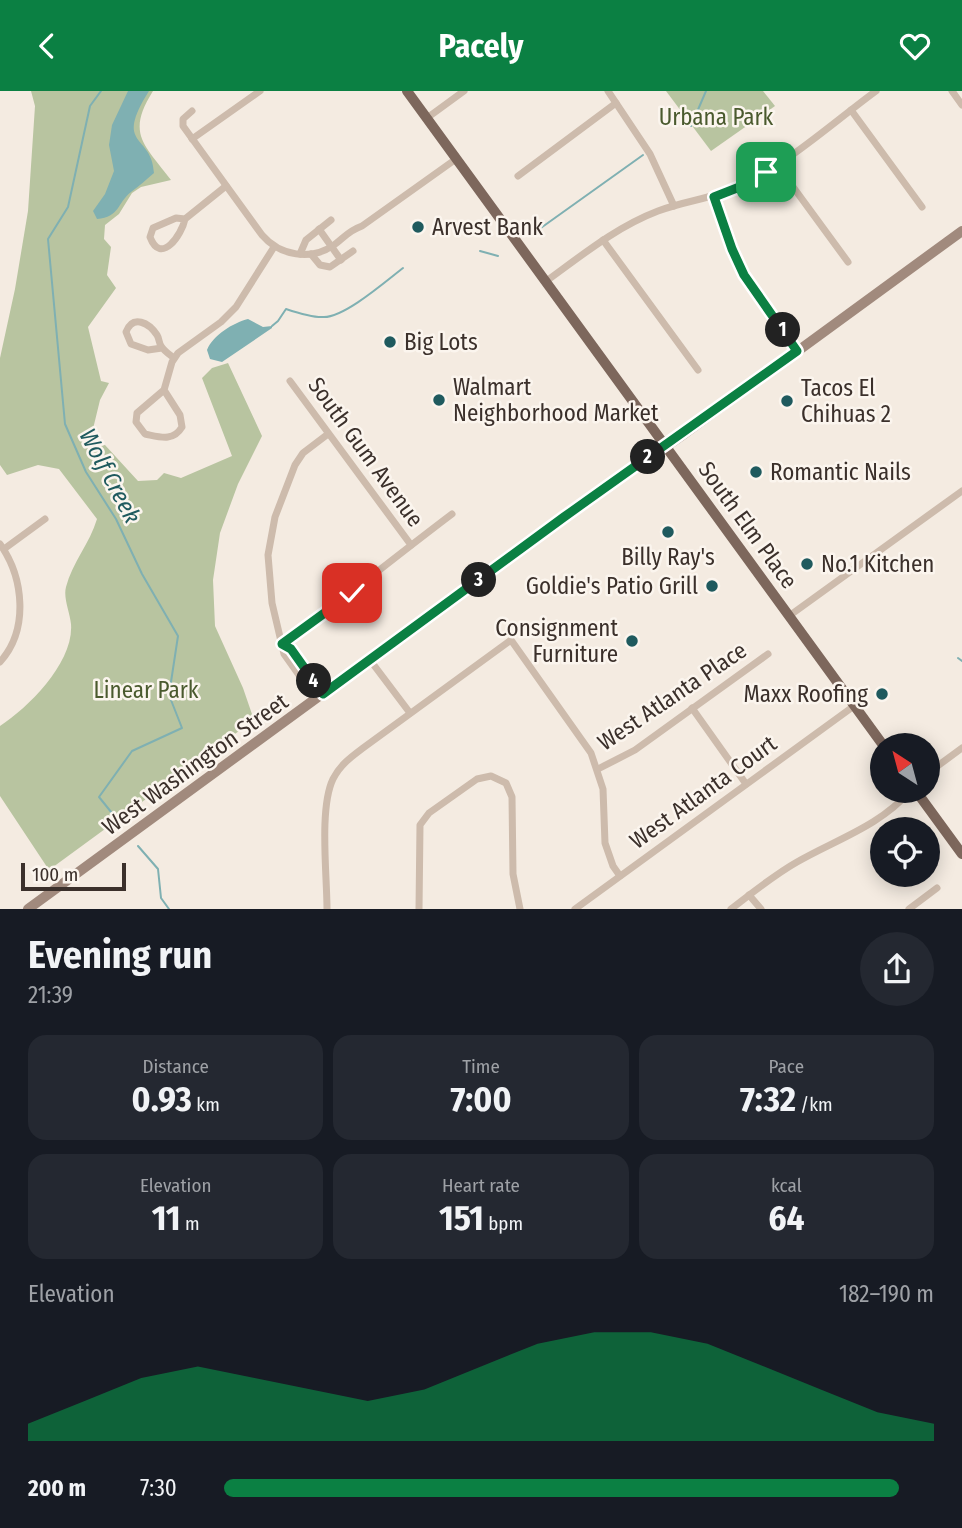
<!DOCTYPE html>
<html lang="en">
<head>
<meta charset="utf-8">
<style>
	:root { --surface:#171b24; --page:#242831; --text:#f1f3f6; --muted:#9ea1a6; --accent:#0b8043 }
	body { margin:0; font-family:"Fira Sans Condensed",sans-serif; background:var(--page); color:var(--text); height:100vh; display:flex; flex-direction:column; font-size:26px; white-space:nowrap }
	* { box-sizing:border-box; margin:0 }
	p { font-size:23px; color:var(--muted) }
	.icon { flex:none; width:38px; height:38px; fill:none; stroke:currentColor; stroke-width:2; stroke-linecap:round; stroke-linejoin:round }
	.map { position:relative; height:818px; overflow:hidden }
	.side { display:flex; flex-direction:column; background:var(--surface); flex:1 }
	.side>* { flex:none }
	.needle { width:46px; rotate:324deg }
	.controls { position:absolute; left:870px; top:642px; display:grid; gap:14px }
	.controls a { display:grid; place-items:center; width:70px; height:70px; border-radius:50%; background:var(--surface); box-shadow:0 4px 18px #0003; font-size:35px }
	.scale { position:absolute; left:21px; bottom:18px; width:105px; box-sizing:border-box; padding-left:7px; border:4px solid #3b302b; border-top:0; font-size:19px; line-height:24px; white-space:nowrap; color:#3b302b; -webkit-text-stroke:5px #fbf5ee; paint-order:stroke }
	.pin { position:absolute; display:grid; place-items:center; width:60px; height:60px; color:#fff; margin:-30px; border-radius:14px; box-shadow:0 4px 10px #0006 }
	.km { position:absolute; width:35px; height:35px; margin:-18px; border-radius:50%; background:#222; color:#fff; font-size:19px; line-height:35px; text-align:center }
	.round { display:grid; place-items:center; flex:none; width:74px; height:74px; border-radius:37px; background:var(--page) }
	.head { display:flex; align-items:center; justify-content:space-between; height:119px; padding:0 28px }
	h1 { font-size:38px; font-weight:700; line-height:52px }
	.stats { display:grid; grid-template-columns:repeat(3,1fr); gap:10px; height:119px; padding:7px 28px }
	.stats div { display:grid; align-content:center; border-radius:18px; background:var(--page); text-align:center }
	.stats b { font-size:35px; font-weight:700 }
	.stats small { font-size:19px; font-weight:400 }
	.stats p { font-size:19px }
	.chart { height:196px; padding:14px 28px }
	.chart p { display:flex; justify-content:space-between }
	.chart svg { width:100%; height:126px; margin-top:7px; fill:var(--accent); opacity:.7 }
	ul { padding:0 28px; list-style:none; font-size:23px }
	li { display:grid; grid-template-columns:112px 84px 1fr; align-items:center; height:52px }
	li i { height:18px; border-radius:9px; background:var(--accent) }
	header { display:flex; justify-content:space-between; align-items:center; height:91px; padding:0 28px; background:var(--accent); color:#fff; font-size:32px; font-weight:700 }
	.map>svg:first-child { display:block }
</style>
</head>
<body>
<header><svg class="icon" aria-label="back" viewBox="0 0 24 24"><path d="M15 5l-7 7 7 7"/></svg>Pacely<svg class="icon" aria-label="heart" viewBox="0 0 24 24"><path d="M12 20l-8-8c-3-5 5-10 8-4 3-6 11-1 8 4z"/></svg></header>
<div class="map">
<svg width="962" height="818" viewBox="0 0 962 818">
	<rect width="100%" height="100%" fill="#f4ebe1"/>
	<g fill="#b8c4a0">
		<path d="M31 0H153C126 43 144 53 171 89L141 96 132 102 119 123 105 134 104 148 111 156 107 184 116 197 88 236 101 290 109 292 100 309 92 342 100 355 105 354 138 390 157 389 164 382 181 387 232 365 202 287 212 277 228 272 262 345 238 393 220 442 213 489 215 535 243 597 254 629 49 779 0 705V635C29 616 74 571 71 533 70 522 63 507 66 496 72 472 90 452 97 428L59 378 38 374 7 384 0 374V267L15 198 28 120 35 15Z"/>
		<polygon points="666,0 763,0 775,15 711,60"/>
	</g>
	<g fill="#7fb0b2">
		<path d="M128 0H149C113 57 152 42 154 82 146 89 139 95 131 101 117 112 120 126 97 128L93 120 105 103 114 80 109 54 112 34Z"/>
		<path d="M248 228 263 236 272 235V237L222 271 210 268 207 259C213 244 233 232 248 228Z"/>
	</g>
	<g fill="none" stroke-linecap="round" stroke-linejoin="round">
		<g stroke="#7fb0b2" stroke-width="2">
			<polyline points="101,0 90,15 68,116 48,148 65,333 86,381 116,428 142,483 178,545 169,604 182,637 132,660 99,706 120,732"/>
			<polyline points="691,35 706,0"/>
			<polyline points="531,144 643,64"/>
			<polyline points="480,160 498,165"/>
			<path d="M272 235 278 230 286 218C295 221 314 227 324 226 345 226 386 190 403 177"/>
			<polyline points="958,567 962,570"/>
			<polyline points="138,755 158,778 161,807 169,818"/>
		</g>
		<g stroke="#cdbbac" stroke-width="7">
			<polyline points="608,0 650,63 674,115"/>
			<polyline points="952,0 962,14"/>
			<polyline points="851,19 922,116"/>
			<path d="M192 20 183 28V35L262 144C280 165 311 170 334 154 345 146 348 140 362 135L456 68"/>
			<polyline points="427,27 464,0"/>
			<polyline points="192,48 260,0"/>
			<polyline points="777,74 848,171"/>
			<polyline points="518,85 616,12"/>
			<polyline points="714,106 731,158 744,183 797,260"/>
			<path d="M185 128 176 127 153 137 150 146C161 175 182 143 185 128L226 95"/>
			<polyline points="319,138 341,169"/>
			<polyline points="603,149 698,279"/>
			<polyline points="300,163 306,149 331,129"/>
			<polyline points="311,163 320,174 330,176 353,160"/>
			<path d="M545 191C581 165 616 136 658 120 687 109 717 107 745 93 792 69 834 31 876 0"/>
			<path d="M162 257 148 259 131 253 126 241C133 223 149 232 157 244 159 247 159 252 161 255 164 260 170 264 174 267"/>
			<polyline points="290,290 411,454"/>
			<path d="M164 299 180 324 182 336C173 351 160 346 145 343L136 331 137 322 164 299 172 271 178 262 221 231 236 216 274 156"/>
			<path d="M0 453C24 487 29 539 0 571"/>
			<polyline points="4,458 45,428"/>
			<polyline points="789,525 962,400"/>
			<path d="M282 553C340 511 395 466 452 423"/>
			<polyline points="282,553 291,558 323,603"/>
			<polyline points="370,569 410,622"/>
			<polyline points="316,608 284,563 272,512 268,464 275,426 295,374 303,362 328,343"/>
			<polyline points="692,617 746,693"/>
			<polyline points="598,678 635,659 768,563"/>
			<polyline points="928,682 962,657"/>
			<polyline points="749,804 761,818"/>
			<path d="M327 818C327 784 319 717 333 688 340 674 351 666 363 657L511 549 591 662 603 698 605 752 613 775 620 785"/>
			<polyline points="419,818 420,734 429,722 477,688 491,685 506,692 512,706 513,783 520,818"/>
			<polyline points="575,818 854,615"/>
			<path d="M731 818C752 802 774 784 797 771 835 749 880 735 910 700"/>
			<polyline points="909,818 937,797"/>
		</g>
		<polyline stroke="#a18a7d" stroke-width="10" points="28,818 564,426 680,346 962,140"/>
		<g stroke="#7d675c" stroke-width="10">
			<polyline points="407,0 883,654"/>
			<polyline points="916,700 962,763"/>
		</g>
	</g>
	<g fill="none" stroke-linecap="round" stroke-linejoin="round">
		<g stroke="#fff" stroke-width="14">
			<polyline id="route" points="352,502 282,553 291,558 323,603 564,426 797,260 744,184 732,158 714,106 742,95 766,81"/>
		</g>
		<use href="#route" stroke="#0b8043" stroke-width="9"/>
	</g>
	<g fill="#1f5a5e" stroke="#fbf5ee" stroke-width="2.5">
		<circle cx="418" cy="136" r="7"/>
		<circle cx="390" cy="251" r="7"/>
		<circle cx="439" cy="309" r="7"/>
		<circle cx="787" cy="310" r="7"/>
		<circle cx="756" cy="381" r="7"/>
		<circle cx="668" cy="441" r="7"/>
		<circle cx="807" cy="473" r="7"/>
		<circle cx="712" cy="495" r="7"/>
		<circle cx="632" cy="550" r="7"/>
		<circle cx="882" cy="603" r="7"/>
	</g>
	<g text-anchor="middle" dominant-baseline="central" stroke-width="5" stroke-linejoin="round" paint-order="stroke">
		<g font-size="23" fill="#4a5a2e" stroke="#fbf5ee">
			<text x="716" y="26">Urbana Park</text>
			<text x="146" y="599">Linear Park</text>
		</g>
		<g font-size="23" fill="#3b302b" stroke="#fbf5ee" text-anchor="start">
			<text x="432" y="136">Arvest Bank</text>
			<text x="404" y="251">Big Lots</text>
			<text x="453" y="296">Walmart<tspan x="453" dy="26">Neighborhood Market</tspan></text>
			<text x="801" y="297">Tacos El<tspan x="801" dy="26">Chihuas 2</tspan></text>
			<text x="770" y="381">Romantic Nails</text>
			<text x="668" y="466" text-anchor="middle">Billy Ray's</text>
			<text x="821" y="473">No.1 Kitchen</text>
			<text x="698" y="495" text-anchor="end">Goldie's Patio Grill</text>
			<text x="618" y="537" text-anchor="end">Consignment<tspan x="618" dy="26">Furniture</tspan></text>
			<text x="868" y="603" text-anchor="end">Maxx Roofing</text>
		</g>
		<g font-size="23" fill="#3b302b" stroke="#fbf5ee">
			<text transform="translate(366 361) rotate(54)">South Gum Avenue</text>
			<text transform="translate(748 434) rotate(54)">South Elm Place</text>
			<text transform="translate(672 605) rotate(-34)">West Atlanta Place</text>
			<text transform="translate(195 673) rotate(-36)">West Washington Street</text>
			<text transform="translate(703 701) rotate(-36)">West Atlanta Court</text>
		</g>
		<g font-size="24" font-style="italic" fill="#1f5a5e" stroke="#fbf5ee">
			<text transform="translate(110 385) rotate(62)">Wolf Creek</text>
		</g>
	</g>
</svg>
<div class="controls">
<a><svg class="needle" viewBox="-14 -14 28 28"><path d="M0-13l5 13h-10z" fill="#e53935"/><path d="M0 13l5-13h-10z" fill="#9ea1a6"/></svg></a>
<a><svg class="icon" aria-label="locate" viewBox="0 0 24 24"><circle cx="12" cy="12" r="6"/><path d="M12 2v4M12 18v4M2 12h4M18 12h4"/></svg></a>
</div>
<div class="scale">100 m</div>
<div class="pin" style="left:766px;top:81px;background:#1e9e55"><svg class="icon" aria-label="arrive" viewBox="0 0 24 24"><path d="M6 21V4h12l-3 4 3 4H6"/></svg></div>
<div class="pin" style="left:352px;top:502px;background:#d93025"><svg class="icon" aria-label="check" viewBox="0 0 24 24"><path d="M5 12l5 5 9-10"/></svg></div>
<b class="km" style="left:783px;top:239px">1</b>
<b class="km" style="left:648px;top:366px">2</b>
<b class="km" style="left:479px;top:489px">3</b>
<b class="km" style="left:314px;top:590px">4</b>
</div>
<section class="side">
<div class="head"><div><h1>Evening run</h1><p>21:39</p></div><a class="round"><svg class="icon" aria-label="share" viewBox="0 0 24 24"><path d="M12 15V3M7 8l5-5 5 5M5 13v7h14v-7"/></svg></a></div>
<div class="stats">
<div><p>Distance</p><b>0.93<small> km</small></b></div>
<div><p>Time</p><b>7:00</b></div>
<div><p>Pace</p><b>7:32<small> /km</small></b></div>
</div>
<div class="stats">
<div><p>Elevation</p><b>11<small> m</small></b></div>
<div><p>Heart rate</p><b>151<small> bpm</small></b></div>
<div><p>kcal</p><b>64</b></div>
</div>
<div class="chart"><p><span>Elevation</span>182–190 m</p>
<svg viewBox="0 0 160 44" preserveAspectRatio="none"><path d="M0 44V38L10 30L20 22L30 18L40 22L50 26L60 30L70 26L80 18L90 10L100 6L110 6L120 10L130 18L140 26L150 34L160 38V44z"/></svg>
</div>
<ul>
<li><b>200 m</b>7:30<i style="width:95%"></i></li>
</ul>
</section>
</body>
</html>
